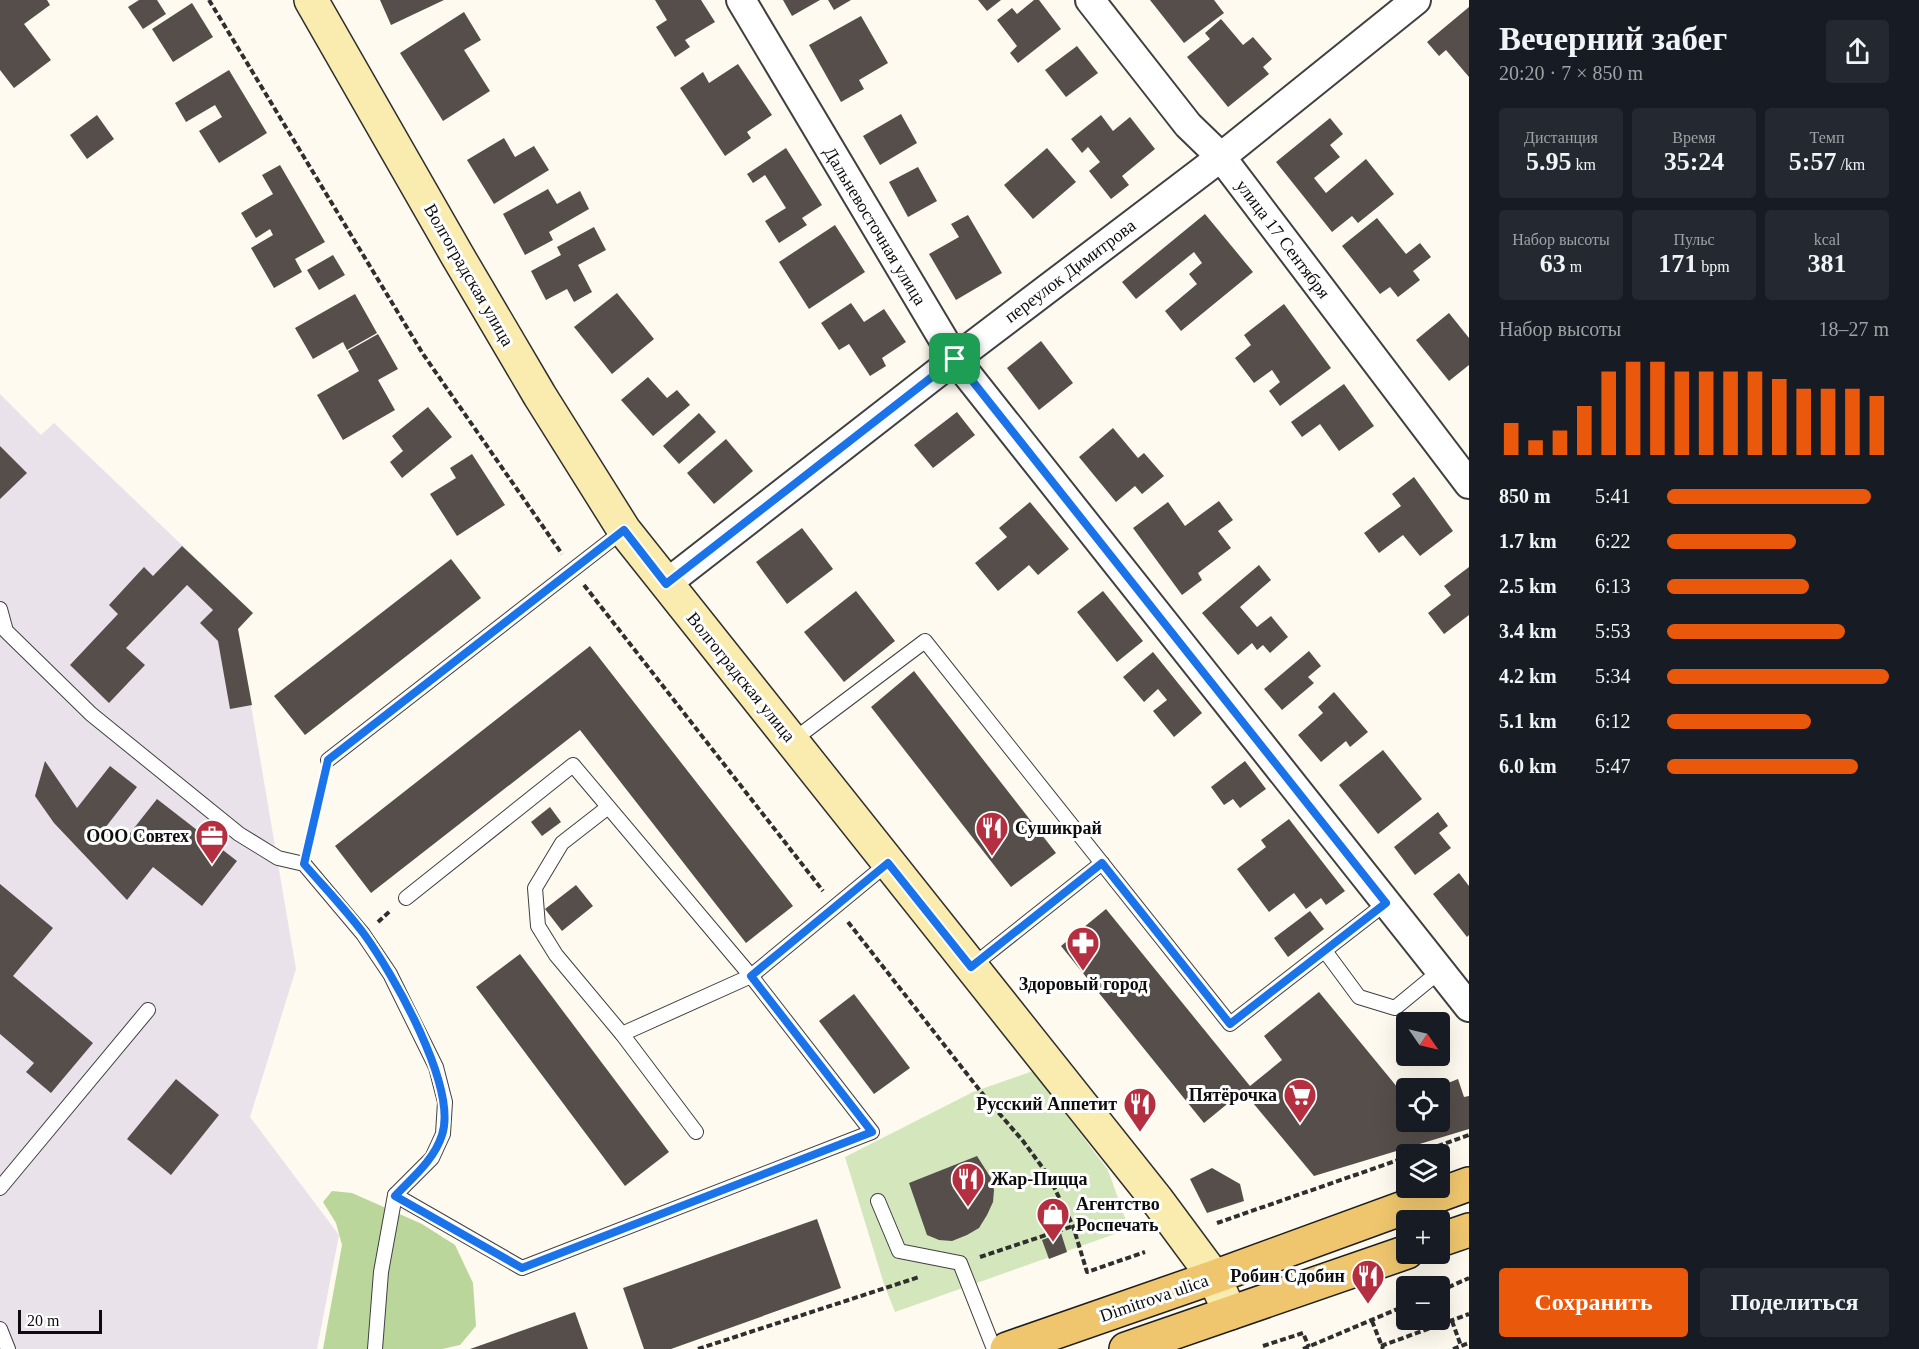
<!DOCTYPE html>
<html lang="ru">
<head>
<meta charset="utf-8">
<style>
	:root { --surface:#171b24; --page:#242831; --text:#f1f3f6; --muted:#9ea1a6; --accent:#ea580c }
	body { margin:0; font-family:"Times New Roman",serif; background:var(--page); color:var(--text); height:100vh; display:flex; flex-direction:column; font-size:22px; white-space:nowrap }
	* { box-sizing:border-box; margin:0 }
	p { font-size:20px; color:var(--muted) }
	.icon { flex:none; width:33px; height:33px; fill:none; stroke:currentColor; stroke-width:2; stroke-linecap:round; stroke-linejoin:round }
	.map { position:relative; flex:1; overflow:hidden }
	.panel { display:flex; flex-direction:column; background:var(--surface); width:450px }
	.panel>* { flex:none }
	.needle { width:39px; rotate:124deg }
	.tools { position:absolute; left:1396px; top:1012px; display:grid; gap:12px }
	.tools a { display:grid; place-items:center; width:54px; height:54px; border-radius:6px; background:var(--surface); box-shadow:0 6px 24px #0002; font-size:30px }
	.scale { position:absolute; left:18px; bottom:15px; width:84px; box-sizing:border-box; padding-left:6px; border:3px solid #0d0d0d; border-top:0; font-size:16px; line-height:21px; white-space:nowrap; color:#0d0d0d; -webkit-text-stroke:4px #fff; paint-order:stroke }
	.pin { position:absolute; display:grid; place-items:center; width:51px; height:51px; color:#fff; margin:-26px; border-radius:12px; box-shadow:0 3px 9px #0006 }
	.round { display:grid; place-items:center; flex:none; width:63px; height:63px; border-radius:6px; background:var(--page) }
	.overview { display:flex; align-items:center; justify-content:space-between; height:102px; padding:0 30px }
	h1 { font-size:33px; font-weight:600; line-height:45px }
	.stats { display:grid; grid-template-columns:repeat(3,1fr); gap:9px; height:102px; padding:6px 30px }
	.stats div { display:grid; align-content:center; border-radius:6px; background:var(--page); text-align:center }
	.stats b { font-size:26px; font-weight:600 }
	.stats small { font-size:16px; font-weight:400 }
	.stats p { font-size:16px }
	.chart { height:168px; padding:12px 30px }
	.chart p { display:flex; justify-content:space-between }
	.chart svg { width:100%; height:108px; margin-top:6px; stroke:var(--accent); stroke-width:6 }
	.primary-button { display:flex; gap:12px; margin-top:auto; padding:12px 30px }
	.primary-button a { flex:1; height:69px; border-radius:6px; background:var(--accent); color:#fff; font-size:24px; font-weight:600; line-height:69px; text-align:center }
	.primary-button a+a { background:var(--page); color:var(--text) }
	ul { padding:0 30px; list-style:none; font-size:20px }
	li { display:grid; grid-template-columns:96px 72px 1fr; align-items:center; height:45px }
	li i { height:15px; border-radius:8px; background:var(--accent) }
	main { display:flex; flex:1; min-height:0 }
	.map>svg:first-child { display:block }
</style>
</head>
<body>
<main>
<div class="map">
<svg width="1469" height="1349" viewBox="0 0 1469 1349">
	<rect width="100%" height="100%" fill="#fefaef"/>
	<polygon fill="#eae2eb" points="0,394 41,435 54,423 253,613 238,629 296,969 250,1117 339,1235 317,1349 0,1349"/>
	<polygon fill="#d4e6bb" points="1033,1071 1108,1170 1129,1229 895,1312 884,1284 845,1157 973,1092"/>
	<polygon fill="#bad69b" points="332,1191 352,1193 422,1224 455,1245 473,1283 476,1326 460,1345 442,1349 323,1349 342,1245 336,1223 323,1202"/>
	<g fill="#554e4a">
		<polygon points="0,0 47,0 50,5 24,24 51,60 14,88 0,70"/>
		<polygon points="139,0 157,0 166,14 143,29 128,7"/>
		<polygon points="380,0 444,0 391,25"/>
		<polygon points="655,0 701,0 715,22 685,40 690,47 675,57 656,27 667,20"/>
		<polygon points="783,0 820,0 792,16"/>
		<polygon points="828,0 851,0 834,10"/>
		<polygon points="978,0 1001,0 987,11"/>
		<polygon points="1034,0 1039,0 1061,29 1018,63 1010,53 1017,46 997,20 1012,8 1017,14"/>
		<polygon points="1150,0 1214,0 1224,13 1184,43"/>
		<polygon points="192,3 213,37 173,62 152,29"/>
		<polygon points="1469,7 1469,77 1446,50 1439,56 1427,42"/>
		<polygon points="464,12 481,40 464,50 490,91 443,121 400,53"/>
		<polygon points="861,16 888,63 859,80 864,89 841,102 809,45"/>
		<polygon points="1221,19 1243,45 1253,37 1272,59 1263,67 1269,74 1228,107 1187,57 1210,39 1205,33"/>
		<polygon points="1077,46 1098,73 1066,97 1045,70"/>
		<polygon points="738,64 772,115 747,132 751,138 725,156 680,88 703,72 709,83"/>
		<polygon points="229,70 267,133 219,163 199,131 222,117 215,105 186,122 175,103"/>
		<polygon points="901,114 917,143 880,165 863,136"/>
		<polygon points="97,115 114,139 87,159 70,135"/>
		<polygon points="1101,115 1113,131 1130,117 1155,149 1122,176 1129,185 1111,199 1089,171 1100,162 1088,147 1082,153 1071,139"/>
		<polygon points="1330,118 1343,134 1330,145 1340,157 1314,178 1326,193 1366,159 1394,194 1358,223 1352,216 1332,232 1276,162"/>
		<polygon points="504,138 515,157 534,146 549,170 494,204 467,160"/>
		<polygon points="786,148 822,205 802,218 807,225 779,243 765,221 786,208 765,175 753,183 747,174"/>
		<polygon points="1047,148 1076,182 1033,219 1004,185"/>
		<polygon points="280,165 325,242 295,259 302,272 274,288 251,248 273,235 270,229 256,238 241,213 273,194 262,175"/>
		<polygon points="918,167 937,201 908,217 889,182"/>
		<polygon points="548,189 557,204 580,191 589,209 549,232 553,240 525,255 503,214"/>
		<polygon points="1205,214 1253,272 1181,331 1165,311 1197,284 1189,274 1202,263 1194,252 1136,299 1122,282"/>
		<polygon points="968,215 1002,273 956,300 929,254 959,237 951,224"/>
		<polygon points="1377,218 1406,254 1420,243 1431,257 1413,271 1420,280 1398,297 1390,287 1380,294 1342,246"/>
		<polygon points="835,225 865,272 809,309 779,262"/>
		<polygon points="594,227 606,250 578,265 592,292 574,302 567,289 546,300 531,271 561,255 557,247"/>
		<polygon points="333,255 345,275 319,290 307,270"/>
		<polygon points="617,293 654,339 612,374 574,327"/>
		<polygon points="355,294 377,333 347,350 343,342 313,359 295,328"/>
		<polygon points="851,303 864,322 884,309 906,342 882,358 886,366 870,376 849,344 839,350 821,323"/>
		<polygon points="1284,304 1331,368 1280,406 1269,391 1280,382 1272,370 1254,383 1235,358 1251,345 1244,335"/>
		<polygon points="1449,313 1469,338 1469,365 1449,381 1416,340"/>
		<polygon points="378,334 398,369 378,380 395,410 343,440 317,395 359,371 348,351"/>
		<polygon points="1041,341 1073,383 1039,410 1007,368"/>
		<polygon points="648,377 667,398 677,390 690,405 653,436 621,400"/>
		<polygon points="1344,384 1374,426 1339,451 1320,424 1302,437 1291,422"/>
		<polygon points="428,407 452,437 402,478 390,462 403,451 392,436"/>
		<polygon points="957,412 975,435 933,468 914,445"/>
		<polygon points="699,413 716,432 679,464 663,446"/>
		<polygon points="1113,428 1138,458 1144,453 1164,476 1142,494 1135,486 1116,502 1079,457"/>
		<polygon points="726,439 753,471 714,504 687,473"/>
		<polygon points="0,446 27,473 0,499"/>
		<polygon points="472,454 505,505 457,536 430,494 456,478 450,468"/>
		<polygon points="1414,477 1453,531 1420,556 1403,535 1379,553 1364,533 1401,506 1392,494"/>
		<polygon points="1219,501 1233,520 1218,531 1231,548 1198,573 1202,580 1182,595 1133,528 1168,502 1185,526"/>
		<polygon points="1030,502 1069,549 1038,575 1029,565 998,591 975,563 1007,537 999,528"/>
		<polygon points="802,528 833,569 787,604 756,562"/>
		<polygon points="182,546 253,613 238,629 252,705 230,709 218,641 200,623 213,610 187,585 126,648 145,665 109,703 70,665 118,614 109,605 144,567 153,576"/>
		<polygon points="451,559 481,598 305,735 274,696"/>
		<polygon points="1259,565 1271,580 1240,607 1257,627 1271,616 1288,637 1270,653 1263,645 1257,650 1252,643 1238,655 1202,613"/>
		<polygon points="1469,567 1469,615 1444,634 1428,613 1451,595 1444,586"/>
		<polygon points="856,591 895,641 844,682 804,632"/>
		<polygon points="1103,591 1143,641 1117,662 1077,612"/>
		<polygon points="590,646 793,906 746,943 580,730 371,893 335,846"/>
		<polygon points="1309,651 1321,666 1308,677 1314,683 1282,710 1264,689"/>
		<polygon points="1153,652 1202,713 1174,737 1153,711 1167,700 1158,689 1144,702 1123,677"/>
		<polygon points="914,671 1056,853 1011,887 871,707"/>
		<polygon points="1334,692 1368,732 1350,747 1346,741 1321,762 1298,735 1323,713 1318,707"/>
		<polygon points="1383,750 1422,799 1378,834 1339,785"/>
		<polygon points="45,761 77,808 110,766 137,787 105,828 123,842 157,799 237,861 202,906 153,867 127,900 54,823 35,796"/>
		<polygon points="1245,761 1266,789 1240,808 1233,799 1224,805 1211,787"/>
		<polygon points="550,807 561,822 542,836 531,822"/>
		<polygon points="1438,812 1448,826 1439,833 1451,848 1415,875 1394,847"/>
		<polygon points="1289,819 1345,891 1326,905 1321,898 1306,909 1294,893 1269,912 1237,869 1266,847 1261,840"/>
		<polygon points="1459,873 1469,886 1469,935 1467,937 1433,894"/>
		<polygon points="0,884 53,928 13,976 93,1043 51,1093 26,1072 34,1063 0,1034"/>
		<polygon points="576,885 593,906 562,931 545,909"/>
		<polygon points="1106,909 1250,1086 1282,1060 1264,1036 1319,992 1407,1099 1407,1122 1440,1122 1440,1089 1433,1089 1458,1079 1464,1097 1469,1096 1469,1129 1314,1176 1243,1091 1204,1123 1061,946"/>
		<polygon points="1310,911 1324,929 1288,957 1274,938"/>
		<polygon points="520,954 669,1152 625,1186 476,987"/>
		<polygon points="854,994 910,1068 874,1094 819,1021"/>
		<polygon points="176,1079 219,1115 171,1175 127,1139"/>
		<polygon points="977,1156 991,1178 994,1190 993,1202 987,1215 979,1228 967,1235 952,1241 939,1240 927,1235 909,1183"/>
		<polygon points="1212,1168 1240,1184 1244,1201 1207,1213 1190,1179"/>
		<polygon points="817,1219 841,1288 671,1349 644,1349 623,1288"/>
		<polygon points="1061,1233 1067,1252 1049,1259 1042,1240"/>
		<polygon points="575,1312 588,1349 470,1349"/>
	</g>
	<g fill="none" stroke-linecap="round" stroke-linejoin="round">
		<g stroke="#404040" stroke-width="16">
			<g id="lane">
				<polyline points="0,609 6,631 91,714 239,834 278,858 304,864 363,934 390,974 436,1067 445,1102 443,1134 432,1158 395,1195 381,1272 375,1349"/>
				<polyline points="792,741 925,641 1230,1024 1386,903"/>
				<polyline points="328,760 624,530"/>
				<polyline points="607,808 562,843 535,888 538,926 556,955 622,1034 696,1132"/>
				<polyline points="1325,951 1359,997 1395,1008 1440,971"/>
				<polyline points="971,967 1102,863"/>
				<polyline points="622,1034 751,976 888,863"/>
				<polyline points="0,1188 148,1010"/>
				<polyline points="395,1195 522,1268 872,1132 751,976 573,765 406,898"/>
				<polyline points="878,1201 899,1251 960,1263 994,1349"/>
				<polyline points="0,1329 8,1349"/>
			</g>
		</g>
		<g stroke="#404040" stroke-width="32">
			<g id="street">
				<polyline points="741,0 955,359 1469,1007"/>
				<polyline points="1090,0 1188,125 1221,157 1469,484"/>
				<polyline points="666,584 955,359 1221,157 1416,0"/>
			</g>
		</g>
		<g stroke="#2f2f2f" stroke-width="36">
			<polyline id="secondary" points="311,0 457,255 540,396 624,530 1157,1200 1214,1277 1230,1313"/>
		</g>
		<g stroke="#1e1e1e" stroke-width="36">
			<g id="primary">
				<polyline points="1440,1240 1469,1230"/>
				<polyline points="1007,1349 1214,1277 1469,1184"/>
				<polyline points="1126,1349 1407,1252"/>
			</g>
		</g>
		<g stroke="#2f2f2f" stroke-width="4" stroke-dasharray="6 3" stroke-linecap="butt">
			<polyline points="209,0 423,354 562,554"/>
			<polyline points="584,585 823,891"/>
			<polyline points="309,844 324,778"/>
			<polyline points="378,922 390,911"/>
			<polyline points="848,922 985,1097 1023,1141 1048,1175 1073,1226 1087,1272 1145,1252"/>
			<polyline points="1412,1155 1469,1135"/>
			<polyline points="1217,1223 1407,1157"/>
			<polyline points="980,1257 1073,1226"/>
			<polyline points="1440,1291 1469,1278"/>
			<polyline points="1372,1321 1383,1349"/>
			<polyline points="1452,1321 1461,1346"/>
			<polyline points="1263,1346 1303,1333 1309,1347"/>
			<polyline points="1381,1346 1469,1314"/>
			<polyline points="698,1349 919,1277"/>
			<polyline points="1303,1349 1407,1305"/>
			<polyline points="1453,1349 1469,1343"/>
		</g>
		<use href="#lane" stroke="#fff" stroke-width="14"/>
		<use href="#street" stroke="#fff" stroke-width="28"/>
		<use href="#secondary" stroke="#f9ecae" stroke-width="33"/>
		<use href="#primary" stroke="#efc66e" stroke-width="33"/>
	</g>
	<g fill="none" stroke-linecap="round" stroke-linejoin="round">
		<g stroke="#fff" stroke-width="12">
			<path id="route" d="M955 359 1386 903 1230 1024 1102 863 971 967 888 863 751 976 872 1132 522 1268 395 1196C413 1177 434 1160 442 1135 458 1087 393 974 364 934 346 910 324 887 304 864L328 760 624 530 666 584Z"/>
		</g>
		<use href="#route" stroke="#1a73e8" stroke-width="8"/>
	</g>
	<defs>
		<g id="restaurant-pin" transform="scale(1.725)"><path d="M0 17L-7.5 6A9.5 9.5 0 1 1 7.5 6Z" fill="#b42f3f" stroke="#fff"/><path d="M-5-6h1v4h1v-4h1v4h1v-4h1v5L-1.5 .5V6h-2V.5L-5-1ZM5-6V6H3V1.5H1.5Q1.5-4 5-6Z" fill="#fff"/></g>
		<g id="office-pin" transform="scale(1.725)"><path d="M0 17L-7.5 6A9.5 9.5 0 1 1 7.5 6Z" fill="#b42f3f" stroke="#fff"/><path d="M-6-3h4V-5.5h4V-3h4V5H-6ZM-1-4.5V-3h2v-1.5ZM-6 0V1H6V0Z" fill="#fff"/></g>
		<g id="pharmacy-pin" transform="scale(1.725)"><path d="M0 17L-7.5 6A9.5 9.5 0 1 1 7.5 6Z" fill="#b42f3f" stroke="#fff"/><path d="M-2-6h4v4h4v4h-4v4h-4v-4h-4v-4h4Z" fill="#fff"/></g>
		<g id="supermarket-pin" transform="scale(1.725)"><path d="M0 17L-7.5 6A9.5 9.5 0 1 1 7.5 6Z" fill="#b42f3f" stroke="#fff"/><path d="M-6-5.5h2.5l.6 2H6L4.5 2H-2.5L-4.4-4H-6ZM-1.5 3.2a1.3 1.3 0 1 0 .1 0ZM3 3.2a1.3 1.3 0 1 0 .1 0Z" fill="#fff"/></g>
		<g id="shop-pin" transform="scale(1.725)"><path d="M0 17L-7.5 6A9.5 9.5 0 1 1 7.5 6Z" fill="#b42f3f" stroke="#fff"/><path d="M-5-2.5h2.3a2.7 3.5 0 0 1 5.4 0H5L5.5 6h-11ZM-1.5-2.5h3a1.5 2.3 0 0 0-3 0Z" fill="#fff"/></g>
	</defs>
	<g fill-rule="evenodd">
		<use href="#restaurant-pin" x="992" y="828"/>
		<use href="#office-pin" x="212" y="836"/>
		<use href="#pharmacy-pin" x="1083" y="943"/>
		<use href="#supermarket-pin" x="1300" y="1095"/>
		<use href="#restaurant-pin" x="1140" y="1104"/>
		<use href="#restaurant-pin" x="968" y="1179"/>
		<use href="#shop-pin" x="1053" y="1214"/>
		<use href="#restaurant-pin" x="1368" y="1276"/>
	</g>
	<g text-anchor="middle" dominant-baseline="central" stroke-width="6" stroke-linejoin="round" paint-order="stroke">
		<g font-size="18" fill="#0d0d0d" stroke="#fff">
			<text transform="translate(875 226) rotate(59)">Дальневосточная улица</text>
			<text transform="translate(1283 239) rotate(53)">улица 17 Сентября</text>
			<text transform="translate(1070 271) rotate(-37)">переулок Димитрова</text>
			<text transform="translate(469 275) rotate(60)">Волгоградская улица</text>
			<text transform="translate(741 677) rotate(51)">Волгоградская улица</text>
			<text transform="translate(1154 1298) rotate(-19)">Dimitrova ulica</text>
		</g>
		<g font-size="18" font-weight="bold" fill="#0d0d0d" stroke="#fff" text-anchor="end">
			<text x="1015" y="828" text-anchor="start">Сушикрай</text>
			<text x="189" y="836">ООО Совтех</text>
			<text x="1083" y="984" text-anchor="middle">Здоровый город</text>
			<text x="1277" y="1095">Пятёрочка</text>
			<text x="1117" y="1104">Русский Аппетит</text>
			<text x="991" y="1179" text-anchor="start">Жар-Пицца</text>
			<text x="1076" y="1204" text-anchor="start">Агентство<tspan x="1076" dy="21">Роспечать</tspan></text>
			<text x="1345" y="1276">Робин Сдобин</text>
		</g>
	</g>
</svg>
<div class="tools">
<a><svg class="needle" viewBox="-14 -14 28 28"><path d="M0-13l5 13h-10z" fill="#e53935"/><path d="M0 13l5-13h-10z" fill="#9ea1a6"/></svg></a>
<a><svg class="icon" aria-label="locate" viewBox="0 0 24 24"><circle cx="12" cy="12" r="6"/><path d="M12 2v4M12 18v4M2 12h4M18 12h4"/></svg></a>
<a><svg class="icon" aria-label="layers" viewBox="0 0 24 24"><path d="M12 4l9 5-9 5-9-5zM3 14l9 5 9-5"/></svg></a>
<a>+</a>
<a>−</a>
</div>
<div class="scale">20 m</div>
<div class="pin" style="left:955px;top:359px;background:#1e9e55"><svg class="icon" aria-label="arrive" viewBox="0 0 24 24"><path d="M6 21V4h12l-3 4 3 4H6"/></svg></div>
</div>
<section class="panel">
<div class="overview"><div><h1>Вечерний забег</h1><p>20:20 · 7 × 850 m</p></div><a class="round"><svg class="icon" aria-label="share" viewBox="0 0 24 24"><path d="M12 15V3M7 8l5-5 5 5M5 13v7h14v-7"/></svg></a></div>
<div class="stats">
<div><p>Дистанция</p><b>5.95<small> km</small></b></div>
<div><p>Время</p><b>35:24</b></div>
<div><p>Темп</p><b>5:57<small> /km</small></b></div>
</div>
<div class="stats">
<div><p>Набор высоты</p><b>63<small> m</small></b></div>
<div><p>Пульс</p><b>171<small> bpm</small></b></div>
<div><p>kcal</p><b>381</b></div>
</div>
<div class="chart"><p><span>Набор высоты</span>18–27 m</p>
<svg viewBox="0 0 160 44" preserveAspectRatio="none"><path d="M5 44V31M15 44V38M25 44V34M35 44V24M45 44V10M55 44V6M65 44V6M75 44V10M85 44V10M95 44V10M105 44V10M115 44V13M125 44V17M135 44V17M145 44V17M155 44V20"/></svg>
</div>
<ul>
<li><b>850 m</b>5:41<i style="width:92%"></i></li>
<li><b>1.7 km</b>6:22<i style="width:58%"></i></li>
<li><b>2.5 km</b>6:13<i style="width:64%"></i></li>
<li><b>3.4 km</b>5:53<i style="width:80%"></i></li>
<li><b>4.2 km</b>5:34<i style="width:100%"></i></li>
<li><b>5.1 km</b>6:12<i style="width:65%"></i></li>
<li><b>6.0 km</b>5:47<i style="width:86%"></i></li>
</ul>
<div class="primary-button"><a>Сохранить</a><a>Поделиться</a></div>
</section>
</main>
</body>
</html>
